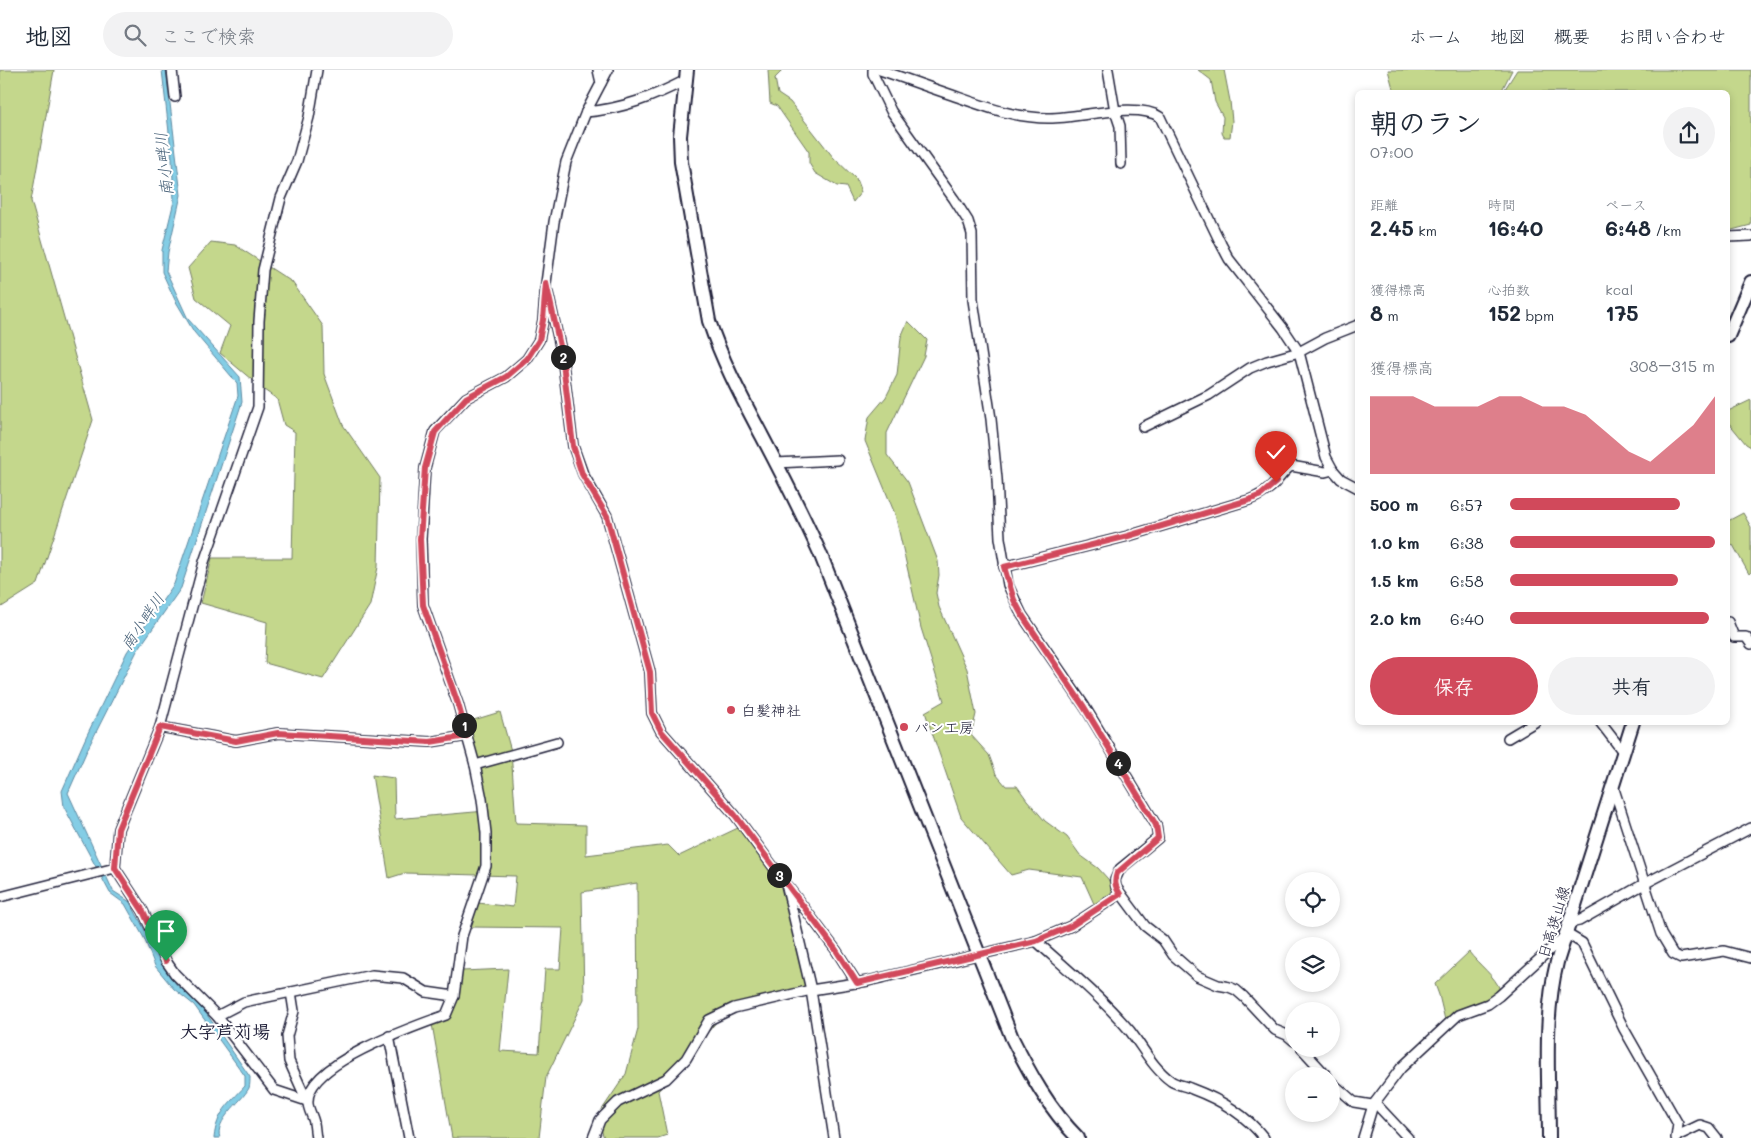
<!DOCTYPE html>
<html lang="ja">
<head>
<meta charset="utf-8">
<style>
	:root { --surface:#fff; --page:#f2f2f3; --text:#1f2937; --muted:#747a83; --line:#e0e1e3; --accent:#d1495b }
	body { margin:0; font-family:Mali,"Klee One",sans-serif; background:var(--page); color:var(--text); height:100vh; display:flex; flex-direction:column; font-size:19px; white-space:nowrap }
	* { box-sizing:border-box; margin:0 }
	p { font-size:16px; color:var(--muted) }
	.icon { flex:none; width:28px; height:28px; fill:none; stroke:currentColor; stroke-width:2; stroke-linecap:round; stroke-linejoin:round }
	.map { position:relative; flex:1; overflow:hidden }
	.drawer { position:absolute; left:1355px; top:20px; width:375px; height:635px; display:flex; flex-direction:column; background:var(--surface); border-radius:8px; box-shadow:0 2px 8px #0003 }
	.drawer>* { flex:none }
	.fabs { position:absolute; left:1285px; top:802px; display:grid; gap:10px }
	.fabs a { display:grid; place-items:center; width:55px; height:55px; border-radius:50%; background:var(--surface); box-shadow:0 2px 8px #0003; font-size:25px }
	.pin { position:absolute; display:grid; place-items:center; width:42px; height:42px; color:#fff; margin:-51px -21px; border-radius:50% 50% 50% 0; rotate:-45deg; box-shadow:0 0 5px #0007 }
	.pin .icon { rotate:45deg }
	.km { position:absolute; width:25px; height:25px; margin:-12px; border-radius:50%; background:#222; color:#fff; font-size:14px; line-height:25px; text-align:center }
	.round { display:grid; place-items:center; flex:none; width:52px; height:52px; border-radius:26px; background:var(--page) }
	.headline { display:flex; align-items:center; justify-content:space-between; height:85px; padding:0 15px }
	h1 { font-size:28px; font-weight:700; line-height:38px }
	.stats { display:grid; grid-template-columns:repeat(3,1fr); gap:8px; height:85px; padding:5px 15px }
	.stats div { display:grid; align-content:center }
	.stats b { font-size:21px; font-weight:700 }
	.stats small { font-size:14px; font-weight:400 }
	.stats p { font-size:14px }
	.chart { height:140px; padding:10px 15px }
	.chart p { display:flex; justify-content:space-between }
	.chart svg { width:100%; height:90px; margin-top:5px; fill:var(--accent); opacity:.7 }
	.cta { display:flex; gap:10px; margin-top:auto; padding:10px 15px }
	.cta a { flex:1; height:58px; border-radius:30px; background:var(--accent); color:#fff; font-size:20px; font-weight:700; line-height:58px; text-align:center }
	.cta a+a { background:var(--page); color:var(--text) }
	ul { padding:0 15px; list-style:none; font-size:16px }
	li { display:grid; grid-template-columns:80px 60px 1fr; align-items:center; height:38px }
	li i { height:12px; border-radius:6px; background:var(--accent) }
	header { display:flex; align-items:center; gap:30px; box-sizing:border-box; height:70px; padding:0 25px; background:var(--surface); border-bottom:1px solid var(--line) }
	header strong { font-size:24px }
	nav { display:flex; gap:28px; margin-inline-start:auto; font-size:18px }
	.search { width:350px; height:45px; background:var(--page); display:flex; align-items:center; gap:12px; box-sizing:border-box; padding:0 18px; border-radius:28px; color:var(--muted); font-size:19px }
	.map>svg:first-child { display:block }
</style>
</head>
<body>
<header>
<strong>地図</strong>
<div class="search"><svg class="icon" aria-label="search" viewBox="0 0 24 24"><circle cx="10" cy="10" r="6"/><path d="M15 15l6 6"/></svg>ここで検索</div>
<nav><a>ホーム</a><a>地図</a><a>概要</a><a>お問い合わせ</a></nav>
</header>
<div class="map">
<svg width="1751" height="1068" viewBox="0 0 1751 1068">
	<rect width="100%" height="100%" fill="#fff"/>
	<filter id="ink" filterUnits="userSpaceOnUse"><feTurbulence type="fractalNoise" baseFrequency=".02" numOctaves="2"/><feDisplacementMap in="SourceGraphic" scale="10" xChannelSelector="R" yChannelSelector="G"/><feConvolveMatrix kernelMatrix="1 2 1 2 8 2 1 2 1" color-interpolation-filters="sRGB"/></filter>
	<g filter="url(#ink)">
		<g fill="#c4d78c" stroke="#737c64">
			<polygon points="0,0 54,0 31,131 93,350 38,514 0,538"/>
			<polygon points="768,0 780,0 781,2 775,8 778,24 790,32 833,87 856,109 861,122 853,132 846,117 837,116 815,103 809,93 809,82 777,36 770,33"/>
			<polygon points="1198,0 1224,0 1230,31 1232,51 1230,67 1224,67 1222,63 1223,47 1215,32 1211,10"/>
			<polygon points="1388,0 1512,0 1501,22 1394,22"/>
			<polygon points="1517,0 1751,0 1751,155 1728,161 1728,22 1503,22"/>
			<polygon points="211,172 235,175 292,212 323,256 324,304 343,355 380,408 378,497 370,535 323,609 265,593 267,552 201,533 212,488 292,488 295,362 284,355 277,329 264,320 220,283 230,256 196,228 188,198"/>
			<polygon points="908,251 927,270 924,286 887,363 887,385 908,412 938,491 939,505 936,523 939,537 967,599 976,644 971,665 989,685 996,704 1006,716 1017,716 1027,730 1045,751 1067,767 1080,785 1098,798 1108,809 1115,823 1104,828 1095,836 1082,807 1029,800 1011,805 961,747 925,642 944,631 921,558 895,444 865,371 869,347 886,327 897,305 901,267"/>
			<polygon points="1751,330 1751,377 1746,374 1728,352 1728,341"/>
			<polygon points="1743,443 1751,457 1751,502 1749,504 1733,475 1728,478 1728,451"/>
			<polygon points="500,642 511,681 516,753 586,755 586,785 668,775 679,786 740,757 783,815 808,919 724,943 658,1021 667,1065 658,1068 604,1068 597,1047 626,1004 638,959 637,813 582,822 584,929 546,1007 539,1068 452,1068 432,954 449,946 462,901 508,899 500,981 539,983 545,899 560,899 563,858 469,857 478,833 513,837 516,806 405,803 389,808 372,705 394,708 395,749 486,741 467,652"/>
			<path d="M1469 882C1478 894 1496 907 1500 920 1483 934 1462 936 1445 950L1439 925 1435 914Z"/>
		</g>
		<path fill="#84cde5" stroke="#5d89a1" d="M162 0H166L181 125 168 182 166 201 188 249 240 307 242 332 181 518 137 581 88 678 68 723 113 821 130 832 162 892 176 914 199 933 250 1007C250 1010 250 1015 249 1018 241 1033 214 1050 220 1068H214C217 1042 228 1035 245 1016V1006L194 935 174 919 155 896 144 868 125 834 110 823 64 737 62 721 86 667 127 582 174 514 238 326 237 313 194 262 175 230 162 202V180L174 131 172 89Z"/>
		<g fill="none" stroke-linecap="round" stroke-linejoin="round">
			<g stroke="#22223b" stroke-width="12">
				<g id="street">
					<polyline points="172,0 175,27"/>
					<polyline points="598,0 601,13"/>
					<polyline points="873,0 873,4 891,41 954,129 968,151 972,164 973,230 991,349 997,409 1000,468 1008,515 1022,545 1085,637 1156,755 1158,768 1120,799 1115,810 1116,817 1145,856 1163,870 1173,885 1197,906 1218,915 1229,917 1236,920 1244,927 1275,960 1287,965 1294,971"/>
					<path d="M880 0C904 8 928 17 952 25 983 36 1014 48 1048 48 1077 49 1136 31 1160 47L1221 174 1229 189 1283 258 1299 282 1326 387 1333 400 1341 409 1358 418"/>
					<polyline points="1108,0 1115,41 1120,56 1121,94"/>
					<path d="M586 42C622 39 653 27 686 10"/>
					<polyline points="1728,167 1751,166"/>
					<polyline points="548,223 562,285 573,376 583,404 607,446 650,602 652,643 661,661 735,745 786,814 811,920 834,1068"/>
					<polyline points="1143,357 1209,325 1250,298 1267,291 1299,282 1325,268 1358,255"/>
					<polyline points="776,393 838,390"/>
					<path d="M1004 497 1128 466 1249 430C1257 427 1264 423 1271 417 1278 410 1283 402 1291 396L1325 402 1333 400"/>
					<polyline points="1728,552 1734,567 1746,567 1751,574"/>
					<polyline points="1600,652 1624,683"/>
					<polyline points="160,657 236,671 278,663 430,672 467,666"/>
					<polyline points="1508,668 1535,652"/>
					<polyline points="475,695 557,672"/>
					<polyline points="1613,716 1661,864 1673,884 1681,888 1724,881 1751,888"/>
					<polyline points="789,818 836,880 857,913"/>
					<polyline points="0,827 115,798"/>
					<polyline points="1570,853 1579,851 1644,814 1751,758"/>
					<path d="M1036 871C1068 900 1102 928 1130 961 1143 978 1153 998 1171 1011 1177 1015 1186 1016 1192 1019 1219 1029 1246 1045 1264 1068"/>
					<polyline points="291,922 294,941 287,966 289,991 307,1031"/>
					<polyline points="217,946 244,932 372,905 403,908 426,922 454,926"/>
					<polyline points="389,966 409,1068"/>
					<polyline points="1302,979 1327,1006"/>
					<polyline points="1331,1012 1354,1032 1378,1036 1408,1068"/>
					<polyline points="307,1031 274,1020 217,946 175,904 166,891 143,841 115,798 118,759 160,657 204,492 258,337 259,251 263,200 281,128 297,91 309,47 317,0"/>
					<polyline points="1677,1066 1700,1055 1709,1058 1717,1068"/>
					<path d="M316 1068C315 1063 315 1058 314 1053 313 1046 307 1038 308 1031 308 993 415 956 446 945L454 926 462 866 486 796V763L482 729 475 695 458 634 423 535 421 469 425 398 435 361 466 328 506 307 527 289 539 270 543 250 546 213 554 152 566 92 586 42 608 0"/>
					<polyline points="593,1068 600,1050 618,1032 666,1009 686,989 709,950 734,938 811,920 868,911 1036,871 1071,856 1120,824"/>
					<polyline points="1363,1068 1373,1035 1401,998 1458,945 1488,934 1499,926 1567,864 1582,873 1624,959 1678,1054 1676,1068"/>
				</g>
			</g>
			<g stroke="#22223b" stroke-width="16">
				<g id="secondary">
					<path d="M687 0 680 66 681 92 709 251C722 291 742 328 762 366 782 404 802 443 820 483L1012 968C1030 1004 1049 1039 1078 1068"/>
					<polyline points="1728,266 1751,212"/>
					<path d="M1549 1068C1549 1010 1543 949 1557 892L1633 652"/>
				</g>
			</g>
			<use href="#street" stroke="#fff" stroke-width="9"/>
			<use href="#secondary" stroke="#fff" stroke-width="12"/>
		</g>
	</g>
	<g fill="none" stroke-linecap="round" stroke-linejoin="round" filter="url(#ink)">
		<g stroke="#fff" stroke-width="10">
			<path id="route" d="M166 891 143 841 115 798 118 759 160 657 236 671 278 663 430 672 467 666 458 634 423 535 420 469 425 398 435 362 466 328 506 307 527 289 539 270 543 250 546 213 562 285 573 376 582 404 607 446 650 602 652 643 661 661 735 745 836 880 857 913 1036 871 1071 856 1120 824C1115 816 1114 812 1117 803L1158 768 1156 755 1084 637 1022 545 1014 530 1004 497 1128 466 1249 430 1261 425 1276 412"/>
		</g>
		<use href="#route" stroke="#d1495b" stroke-width="6"/>
	</g>
	<g fill="#d1495b" stroke="#fff" stroke-width="2">
		<circle cx="731" cy="640" r="5"/>
		<circle cx="904" cy="657" r="5"/>
	</g>
	<g text-anchor="middle" dominant-baseline="central" stroke-width="4" stroke-linejoin="round" paint-order="stroke">
		<g font-size="15" fill="#22223b" stroke="#fff" text-anchor="start">
			<text x="741" y="640">白髪神社</text>
			<text x="914" y="657">パン工房</text>
		</g>
		<g font-size="15" fill="#22223b" stroke="#fff">
			<text transform="translate(1553 852) rotate(-73)">日高狭山線</text>
		</g>
		<g font-size="16" font-style="italic" fill="#445e76" stroke="#fff">
			<text transform="translate(163 94) rotate(-96)">南小畔川</text>
			<text transform="translate(142 551) rotate(-56)">南小畔川</text>
		</g>
		<g font-size="18" font-weight="bold" fill="#22223b" stroke="#fff">
			<text x="225" y="961">大字芦苅場</text>
		</g>
	</g>
</svg>
<div class="fabs">
<a><svg class="icon" aria-label="locate" viewBox="0 0 24 24"><circle cx="12" cy="12" r="6"/><path d="M12 2v4M12 18v4M2 12h4M18 12h4"/></svg></a>
<a><svg class="icon" aria-label="layers" viewBox="0 0 24 24"><path d="M12 4l9 5-9 5-9-5zM3 14l9 5 9-5"/></svg></a>
<a>+</a>
<a>−</a>
</div>
<div class="pin" style="left:166px;top:891px;background:#1e9e55"><svg class="icon" aria-label="arrive" viewBox="0 0 24 24"><path d="M6 21V4h12l-3 4 3 4H6"/></svg></div>
<div class="pin" style="left:1276px;top:412px;background:#d93025"><svg class="icon" aria-label="check" viewBox="0 0 24 24"><path d="M5 12l5 5 9-10"/></svg></div>
<b class="km" style="left:464px;top:655px">1</b>
<b class="km" style="left:563px;top:287px">2</b>
<b class="km" style="left:779px;top:805px">3</b>
<b class="km" style="left:1118px;top:693px">4</b>
<section class="drawer">
<div class="headline"><div><h1>朝のラン</h1><p>07:00</p></div><a class="round"><svg class="icon" aria-label="share" viewBox="0 0 24 24"><path d="M12 15V3M7 8l5-5 5 5M5 13v7h14v-7"/></svg></a></div>
<div class="stats">
<div><p>距離</p><b>2.45<small> km</small></b></div>
<div><p>時間</p><b>16:40</b></div>
<div><p>ペース</p><b>6:48<small> /km</small></b></div>
</div>
<div class="stats">
<div><p>獲得標高</p><b>8<small> m</small></b></div>
<div><p>心拍数</p><b>152<small> bpm</small></b></div>
<div><p>kcal</p><b>175</b></div>
</div>
<div class="chart"><p><span>獲得標高</span>308–315 m</p>
<svg viewBox="0 0 160 44" preserveAspectRatio="none"><path d="M0 44V6L10 6L20 6L30 11L40 11L50 11L60 6L70 6L80 11L90 11L100 15L110 24L120 33L130 38L140 29L150 20L160 6V44z"/></svg>
</div>
<ul>
<li><b>500 m</b>6:57<i style="width:83%"></i></li>
<li><b>1.0 km</b>6:38<i style="width:100%"></i></li>
<li><b>1.5 km</b>6:58<i style="width:82%"></i></li>
<li><b>2.0 km</b>6:40<i style="width:97%"></i></li>
</ul>
<div class="cta"><a>保存</a><a>共有</a></div>
</section>
</div>
</body>
</html>
